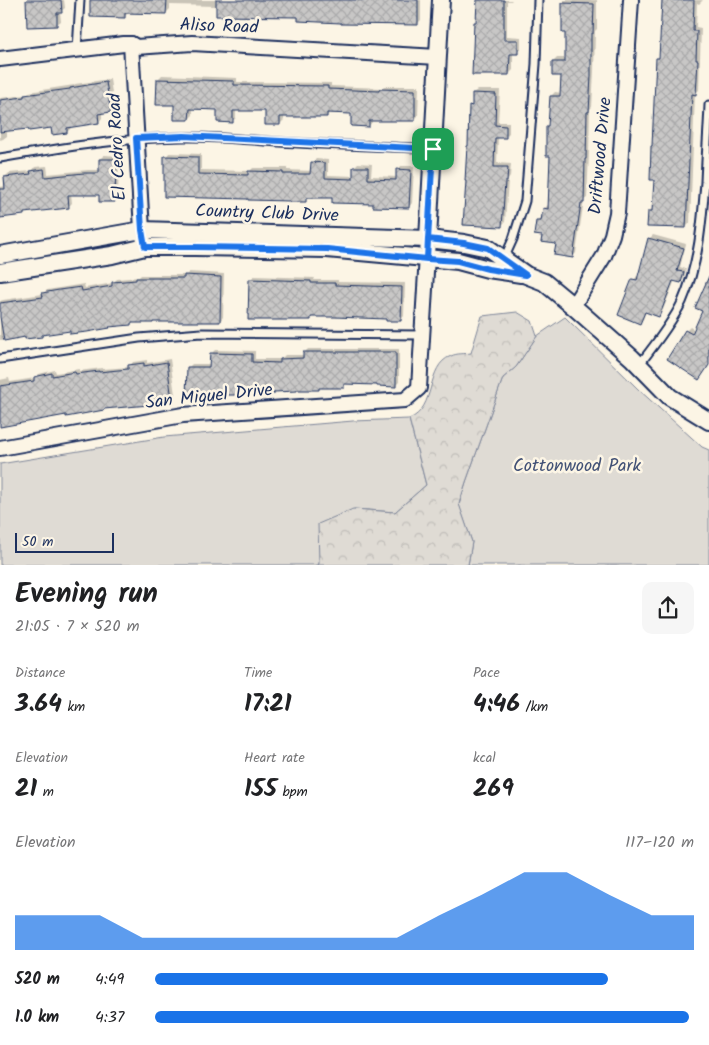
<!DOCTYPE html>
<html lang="en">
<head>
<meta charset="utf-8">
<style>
	:root { --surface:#fff; --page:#f6f6f6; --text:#202124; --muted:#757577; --accent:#1a73e8 }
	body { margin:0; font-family:Kalam,sans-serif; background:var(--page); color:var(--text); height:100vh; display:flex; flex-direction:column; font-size:19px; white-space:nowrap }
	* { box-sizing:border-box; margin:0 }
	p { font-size:16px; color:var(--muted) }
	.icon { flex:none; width:28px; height:28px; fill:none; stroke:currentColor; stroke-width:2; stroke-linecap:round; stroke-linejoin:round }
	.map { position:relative; height:565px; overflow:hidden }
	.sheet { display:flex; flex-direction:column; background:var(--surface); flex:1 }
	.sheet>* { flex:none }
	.scale { position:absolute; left:15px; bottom:12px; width:99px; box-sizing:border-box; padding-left:5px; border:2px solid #1b2f5e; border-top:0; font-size:14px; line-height:18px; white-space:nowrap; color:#1b2f5e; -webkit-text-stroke:4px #fcf5e5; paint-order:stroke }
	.pin { position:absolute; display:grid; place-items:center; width:42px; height:42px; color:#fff; margin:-21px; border-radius:10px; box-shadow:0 2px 8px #0006 }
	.round { display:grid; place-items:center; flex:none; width:52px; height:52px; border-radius:10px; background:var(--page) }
	.headline { display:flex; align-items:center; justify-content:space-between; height:85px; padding:0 15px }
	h1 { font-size:28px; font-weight:800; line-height:38px }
	.stats { display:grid; grid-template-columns:repeat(3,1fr); gap:8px; height:85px; padding:5px 15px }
	.stats div { display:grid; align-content:center }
	.stats b { font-size:25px; font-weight:800 }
	.stats small { font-size:14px; font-weight:400 }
	.stats p { font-size:14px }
	.chart { height:140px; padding:10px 15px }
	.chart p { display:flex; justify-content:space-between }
	.chart svg { width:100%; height:90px; margin-top:5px; fill:var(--accent); opacity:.7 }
	ul { padding:0 15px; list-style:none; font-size:16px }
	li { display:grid; grid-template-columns:80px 60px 1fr; align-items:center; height:38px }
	li i { height:12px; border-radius:6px; background:var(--accent) }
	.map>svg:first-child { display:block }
</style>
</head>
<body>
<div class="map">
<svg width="709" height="565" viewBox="0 0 709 565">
	<defs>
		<pattern id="forest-crowns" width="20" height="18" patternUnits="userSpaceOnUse" patternTransform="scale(1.25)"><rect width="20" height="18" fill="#dfdbd4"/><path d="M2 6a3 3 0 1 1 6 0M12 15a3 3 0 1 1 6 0" fill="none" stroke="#bfbcb8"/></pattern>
		<pattern id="building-cross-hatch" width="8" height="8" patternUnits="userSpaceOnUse" patternTransform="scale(1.25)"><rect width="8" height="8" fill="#c8c7c6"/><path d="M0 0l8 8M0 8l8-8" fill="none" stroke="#ababac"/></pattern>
	</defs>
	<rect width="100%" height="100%" fill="#fcf5e5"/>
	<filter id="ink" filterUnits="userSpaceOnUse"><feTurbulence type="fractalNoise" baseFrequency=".02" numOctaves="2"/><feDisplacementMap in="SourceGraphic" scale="10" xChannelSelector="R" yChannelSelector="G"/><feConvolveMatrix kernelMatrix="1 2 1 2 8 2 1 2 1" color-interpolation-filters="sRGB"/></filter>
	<g filter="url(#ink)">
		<g fill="#dfdbd4" stroke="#7d8599">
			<polygon points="565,317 638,389 702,447 709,450 709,565 468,565 472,542 459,505 466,482 503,378 516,367 537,336"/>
			<polygon points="409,419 426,485 395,512 354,509 318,565 0,565 0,464 164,437 353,421"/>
		</g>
		<path fill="url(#forest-crowns)" stroke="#7d8599" d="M517 312 532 321 537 336 516 367 503 378 466 482 459 504 472 542 468 565H318L319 564 318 524 353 509 395 512 426 485 409 419C437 408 425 366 451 356 457 353 465 354 471 353L482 316Z"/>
		<g fill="#0003">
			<polygon points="28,0 64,0 65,8 60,12 61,21 57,24"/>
			<polygon points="91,0 421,0 421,20 417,24 300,16 217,6 170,5 170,9 166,13 128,13 124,17"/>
			<polygon points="478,0 512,0 511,1 507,1 507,36 521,37 521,49 517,52 513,52 513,70 509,74 475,23 478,20"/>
			<polygon points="564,0 597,0 597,29 595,31 594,72 592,107 590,109 589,154 587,198 584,200 576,253 573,257 557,243 543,235 538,221 541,218 543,218 544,209 548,205 549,205 552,154 548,126 550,124 551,96 555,92 562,93 562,75 553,62 557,58 566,58 566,32 563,32"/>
			<polygon points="663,0 703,0 699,4 697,3 696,27 701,28 699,90 695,94 690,223 686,227 649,211 654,208 657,59 660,56"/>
			<polygon points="162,75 237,78 237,82 331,83 331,86 382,88 384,86 419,86 418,116 414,120 372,119 372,122 369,126 352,113 330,112 327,116 284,115 284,120 280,124 266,110 236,110 236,118 232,121 218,108 193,108 193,115 189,119 175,104 158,79"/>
			<polygon points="110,79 114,107 110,111 102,112 102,118 99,122 70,126 71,128 67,132 52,127 7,130 7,136 3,139 0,140 0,98 26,95 29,92 74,85 75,84"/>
			<polygon points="477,90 500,90 498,122 509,122 509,133 505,137 498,137 497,163 511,164 510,177 508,180 505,222 501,226 469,145 470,106 473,104 473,93"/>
			<polygon points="169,153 201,154 201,170 250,171 253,168 287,168 287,170 312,171 312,163 316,159 328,160 328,175 354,176 354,167 358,163 372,164 371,176 398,177 398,170 401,166 414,166 412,203 409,207 333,197 309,197 305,201 165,196 166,157"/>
			<polygon points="104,155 119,156 118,197 115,200 100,194 71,194 72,203 68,207 27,211 24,214 0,216 0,187 6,186 5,177 9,173 32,171 35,167 47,166 48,174 88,170 100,170 100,159"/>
			<polygon points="653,235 686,244 680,267 686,269 684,278 680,282 675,280 662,312 658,316 646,311 643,319 640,322 634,280 637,276 639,277 649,239"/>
			<polygon points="189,272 224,274 223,317 220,321 132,322 131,323 71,329 44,334 42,336 26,336 0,340 0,301 3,300 43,294 47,290 84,284 85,288 113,283 117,279 139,277 141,275 186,275"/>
			<polygon points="254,276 315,278 314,280 338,280 338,282 405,283 404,316 401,320 387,318 313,316 310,319 250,280"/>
			<polygon points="709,283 709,365 699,379 669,359 686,331 690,327 695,330 704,310"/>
			<polygon points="308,349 399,349 399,382 395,386 378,384 347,383 343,387 322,386 319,389 298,389 205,394 203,396 188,368 192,364 211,364 211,354 215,350 255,351 255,359 281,359 285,355 304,355 304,353"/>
			<polygon points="170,359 175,395 171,399 67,413 0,426 0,380 9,378 10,382 35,378 39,374 55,370 56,373 79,369 79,371 102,368 102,369 129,367 133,362 147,360 147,363"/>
		</g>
		<g fill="url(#building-cross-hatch)" stroke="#1b2f5e">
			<polygon points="26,0 61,0 62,13 57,13 57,26 27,27"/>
			<polygon points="90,0 167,0 166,14 125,13 125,18 90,17"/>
			<polygon points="216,0 418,0 418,25 341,24 341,23 298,21 298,17 216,16"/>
			<polygon points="477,0 504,0 504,40 518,40 518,54 510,54 509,75 472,75 474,22 476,22"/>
			<polygon points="662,0 694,0 693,31 697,31 696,60 698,60 696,95 692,94 686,228 647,227 648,211 652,211 654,180 650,180 651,146 652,146 656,58 659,58"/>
			<polygon points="562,3 594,4 593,34 591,34 591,76 589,112 587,112 586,159 585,159 584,203 581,203 573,258 554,255 556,244 541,242 542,236 534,235 536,221 541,221 543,208 548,209 550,156 546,156 546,126 548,126 550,96 560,96 561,76 552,76 552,62 565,62 565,33 562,33"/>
			<polygon points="157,79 234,81 234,85 328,86 328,89 379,91 379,89 415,90 415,121 369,121 369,127 351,126 351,114 327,113 327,117 280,117 280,125 265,125 265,111 233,111 233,123 217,122 217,110 190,109 189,120 174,120 174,105 156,105"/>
			<polygon points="106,82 111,112 98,114 99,123 67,128 67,133 52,135 51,128 29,131 28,129 0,132 0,100 24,97 24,95 70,89 70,88"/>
			<polygon points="472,93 496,94 495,125 506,126 506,138 495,138 494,167 508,167 507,182 505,182 502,227 463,225 466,181 465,181 467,146 468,146 469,105 472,106"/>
			<polygon points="164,156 198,157 198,174 248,175 248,171 283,172 283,174 310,174 311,162 325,163 325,178 353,179 353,167 368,167 368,179 396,180 396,169 411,170 409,208 373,207 373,204 332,203 332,198 306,198 306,202 290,202 290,201 248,200 248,199 164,197"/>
			<polygon points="99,159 116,159 115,202 99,202 99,195 68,195 69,208 24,213 24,215 0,218 0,189 5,189 4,177 31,174 30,171 44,169 45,177 84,173 99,173"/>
			<polygon points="648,238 684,248 677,271 684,272 681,283 673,281 659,317 645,312 640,324 618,315 632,279 637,280"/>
			<polygon points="184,275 221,277 220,322 153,322 153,323 131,323 131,325 109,327 110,328 87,332 70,334 70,331 42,335 42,337 25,339 25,337 4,341 0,317 0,303 43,297 42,293 59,290 81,287 82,291 112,286 112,282 136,280 136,278 184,278"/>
			<polygon points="709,276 709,365 699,380 667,359 685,330 692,334 702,311 695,308"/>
			<polygon points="249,279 311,281 311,283 335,283 335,285 402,287 401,321 386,321 386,319 335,317 311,317 311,320 248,320"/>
			<polygon points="303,352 396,352 396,387 377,386 377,385 344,384 344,388 319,388 319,390 297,390 297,391 274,392 274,394 251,394 251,395 204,395 204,397 186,397 187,367 209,367 210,353 252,354 252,362 280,363 280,359 303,358"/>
			<polygon points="167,362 172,400 149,403 149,405 104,409 104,410 66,417 66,415 0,427 0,386 34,381 34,377 52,373 52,376 75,372 76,374 99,371 99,372 128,369 128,365 144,363 144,366"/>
		</g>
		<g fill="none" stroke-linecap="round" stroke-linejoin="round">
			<g stroke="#1b2f5e" stroke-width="11">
				<g id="service">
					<polyline points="77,50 80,0"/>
					<path d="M0 158C60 148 120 138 182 137 214 136 248 140 280 142 331 145 382 146 433 149"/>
					<polyline points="504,259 513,239 525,201 536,64 538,0"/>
					<polyline points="0,359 139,338 201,333 423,335"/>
					<path d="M639 365C654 346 672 323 682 302 699 263 702 223 705 182 706 156 708 131 709 105"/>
				</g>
			</g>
			<g stroke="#1b2f5e" stroke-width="18">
				<g id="minor">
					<polyline points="131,44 142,230 145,247"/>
					<polyline points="0,59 124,44 131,44 136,47 192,43 438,57"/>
					<polyline points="573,306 604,256 612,235 617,213 631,0"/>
					<polyline points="0,448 183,415 405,400 419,388 428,239"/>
				</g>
			</g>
			<g stroke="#1b2f5e" stroke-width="20">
				<g id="tertiary">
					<polyline points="428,239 441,0"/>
					<polyline points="0,255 142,230 428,239 464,243 488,248 526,275 544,282 573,306 632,358 670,397 709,421"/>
					<polyline points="0,272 112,255 145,247 194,247 327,249 458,261 488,269 521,274"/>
				</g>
			</g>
			<use href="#service" stroke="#fcf5e5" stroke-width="7"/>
			<use href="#minor" stroke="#fcf5e5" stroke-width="14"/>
			<use href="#tertiary" stroke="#fcf5e5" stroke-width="16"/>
		</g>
	</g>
	<g fill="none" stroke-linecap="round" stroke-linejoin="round" filter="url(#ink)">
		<g stroke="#fff" stroke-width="10">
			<polyline id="route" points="433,149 184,136 136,138 142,230 145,247 194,247 327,249 427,259 428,239 464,243 488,248 526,275 488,269 458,261 427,259 433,149"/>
		</g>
		<use href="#route" stroke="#1a73e8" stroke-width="6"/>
	</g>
	<g text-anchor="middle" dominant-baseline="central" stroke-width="5" stroke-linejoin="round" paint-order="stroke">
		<g font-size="18" fill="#1b2f5e" stroke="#fcf5e5">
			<text transform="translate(219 27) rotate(2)">Aliso Road</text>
			<text transform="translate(118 147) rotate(-93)">El Cedro Road</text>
			<text transform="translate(601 156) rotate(-85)">Driftwood Drive</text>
			<text transform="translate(267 214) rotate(2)">Country Club Drive</text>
			<text transform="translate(209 397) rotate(-6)">San Miguel Drive</text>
		</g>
		<g font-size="18" fill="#425176" stroke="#fcf5e5">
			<text x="577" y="466">Cottonwood Park</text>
		</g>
	</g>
</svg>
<div class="scale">50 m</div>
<div class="pin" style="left:433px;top:149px;background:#1e9e55"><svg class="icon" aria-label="arrive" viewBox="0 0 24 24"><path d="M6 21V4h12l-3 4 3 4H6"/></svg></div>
</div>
<section class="sheet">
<div class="headline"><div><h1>Evening run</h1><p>21:05 · 7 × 520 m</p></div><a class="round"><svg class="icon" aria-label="share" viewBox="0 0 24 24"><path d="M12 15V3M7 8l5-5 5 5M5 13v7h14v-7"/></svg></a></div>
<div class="stats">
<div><p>Distance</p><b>3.64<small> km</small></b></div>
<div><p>Time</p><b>17:21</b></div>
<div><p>Pace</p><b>4:46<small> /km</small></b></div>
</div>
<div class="stats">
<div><p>Elevation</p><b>21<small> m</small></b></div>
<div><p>Heart rate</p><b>155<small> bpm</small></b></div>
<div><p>kcal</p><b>269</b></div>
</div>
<div class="chart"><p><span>Elevation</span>117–120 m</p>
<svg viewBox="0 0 160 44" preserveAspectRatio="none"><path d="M0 44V27L10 27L20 27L30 38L40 38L50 38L60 38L70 38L80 38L90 38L100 27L110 17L120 6L130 6L140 17L150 27L160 27V44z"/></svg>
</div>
<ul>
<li><b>520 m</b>4:49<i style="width:84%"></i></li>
<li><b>1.0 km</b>4:37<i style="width:99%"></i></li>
</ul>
</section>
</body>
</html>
